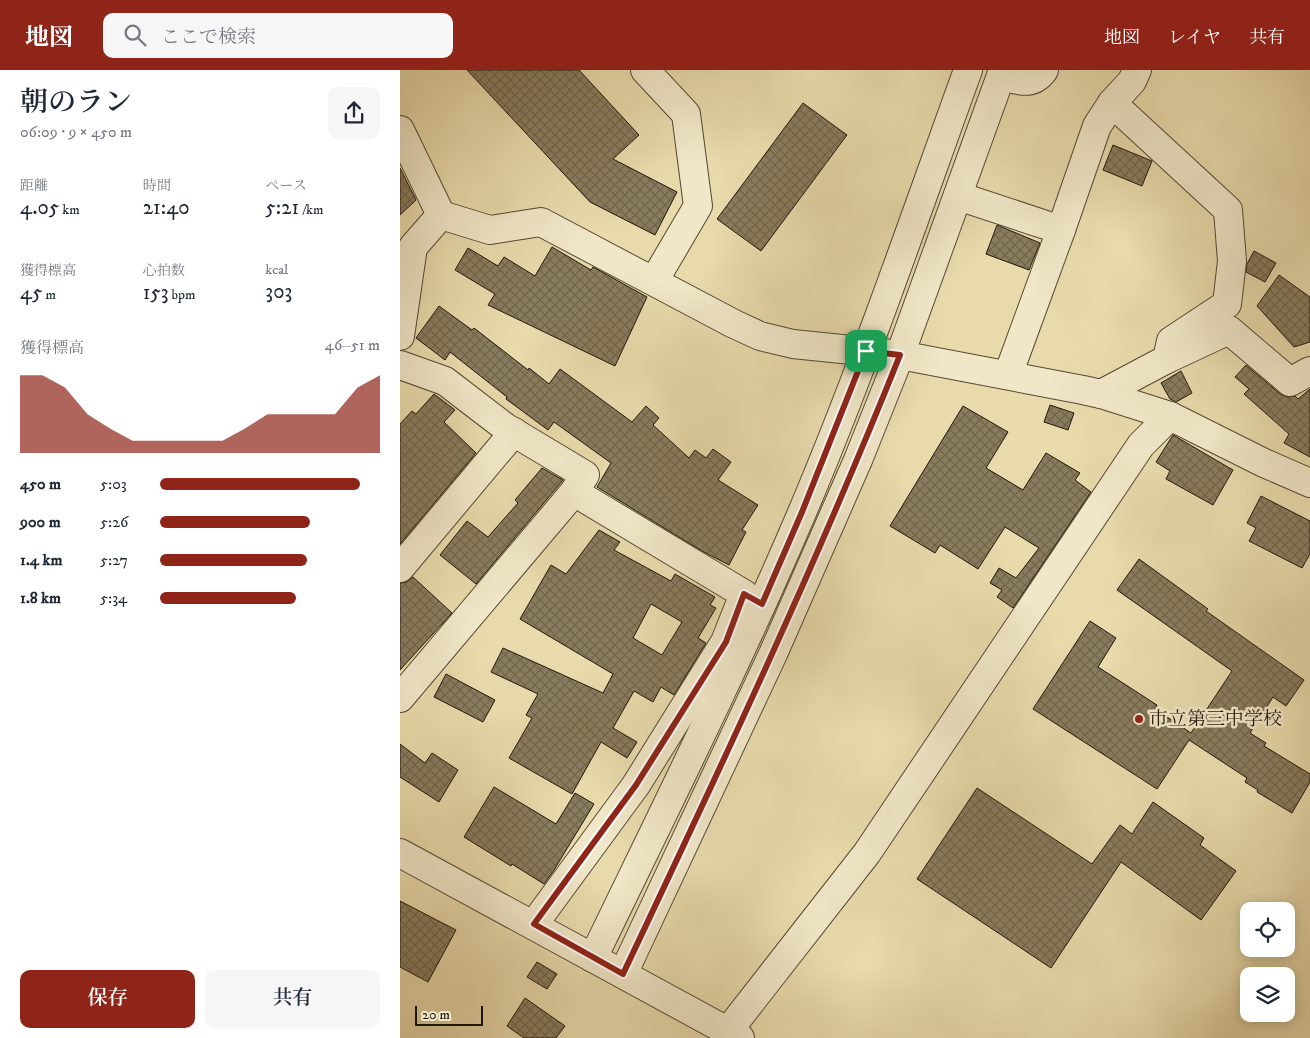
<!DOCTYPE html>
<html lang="ja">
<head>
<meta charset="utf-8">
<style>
	:root { --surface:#fff; --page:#f6f6f7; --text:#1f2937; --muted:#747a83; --accent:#8f2418 }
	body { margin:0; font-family:"IM FELL DW Pica","Noto Serif JP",serif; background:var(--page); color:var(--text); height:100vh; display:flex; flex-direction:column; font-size:19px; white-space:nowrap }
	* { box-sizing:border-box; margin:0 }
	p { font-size:16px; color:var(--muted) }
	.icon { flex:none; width:28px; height:28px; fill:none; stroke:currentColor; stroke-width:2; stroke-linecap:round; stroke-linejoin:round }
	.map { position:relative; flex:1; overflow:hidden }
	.side { display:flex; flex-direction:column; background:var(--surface); width:400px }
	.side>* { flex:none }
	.buttons { position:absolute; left:840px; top:832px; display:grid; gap:10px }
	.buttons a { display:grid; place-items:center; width:55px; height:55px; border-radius:10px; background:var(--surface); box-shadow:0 2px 12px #0003; font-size:25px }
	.scale { position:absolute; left:15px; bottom:12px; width:68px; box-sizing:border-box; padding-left:5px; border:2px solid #22170b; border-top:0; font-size:14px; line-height:18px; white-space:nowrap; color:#22170b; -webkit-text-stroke:4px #f0e7c8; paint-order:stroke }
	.pin { position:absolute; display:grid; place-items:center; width:42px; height:42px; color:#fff; margin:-21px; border-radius:10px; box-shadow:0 2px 8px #0006 }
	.round { display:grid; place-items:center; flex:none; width:52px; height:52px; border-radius:10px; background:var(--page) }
	.head { display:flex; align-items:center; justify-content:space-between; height:85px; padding:0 20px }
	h1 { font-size:28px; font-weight:600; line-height:38px }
	.metrics { display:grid; grid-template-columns:repeat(3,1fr); gap:8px; height:85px; padding:5px 20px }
	.metrics div { display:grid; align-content:center }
	.metrics b { font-size:21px; font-weight:600 }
	.metrics small { font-size:14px; font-weight:400 }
	.metrics p { font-size:14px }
	.chart { height:140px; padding:10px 20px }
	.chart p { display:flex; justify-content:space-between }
	.chart svg { width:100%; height:90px; margin-top:5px; fill:var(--accent); opacity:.7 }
	.action { display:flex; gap:10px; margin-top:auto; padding:10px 20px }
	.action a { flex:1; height:58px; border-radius:10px; background:var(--accent); color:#fff; font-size:20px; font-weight:600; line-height:58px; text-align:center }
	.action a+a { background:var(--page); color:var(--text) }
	ul { padding:0 20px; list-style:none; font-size:16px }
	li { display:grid; grid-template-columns:80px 60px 1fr; align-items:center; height:38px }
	li i { height:12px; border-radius:6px; background:var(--accent) }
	header { display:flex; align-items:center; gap:30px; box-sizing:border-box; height:70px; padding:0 25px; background:var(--accent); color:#fff }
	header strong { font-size:24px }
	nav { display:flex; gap:28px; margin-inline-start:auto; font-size:18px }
	.search { width:350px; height:45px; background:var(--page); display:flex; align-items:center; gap:12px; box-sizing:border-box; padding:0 18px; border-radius:10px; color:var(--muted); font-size:19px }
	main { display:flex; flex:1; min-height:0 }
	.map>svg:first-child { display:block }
</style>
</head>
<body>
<header>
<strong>地図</strong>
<div class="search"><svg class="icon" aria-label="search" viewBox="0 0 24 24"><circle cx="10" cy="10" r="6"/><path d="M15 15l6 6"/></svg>ここで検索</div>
<nav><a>地図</a><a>レイヤ</a><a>共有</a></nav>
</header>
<main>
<section class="side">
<div class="head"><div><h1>朝のラン</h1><p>06:09 · 9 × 450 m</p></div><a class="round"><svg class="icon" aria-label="share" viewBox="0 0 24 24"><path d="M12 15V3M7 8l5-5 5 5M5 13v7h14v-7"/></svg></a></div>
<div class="metrics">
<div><p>距離</p><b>4.05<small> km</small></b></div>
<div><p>時間</p><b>21:40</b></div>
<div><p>ペース</p><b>5:21<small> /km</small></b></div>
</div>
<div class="metrics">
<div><p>獲得標高</p><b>45<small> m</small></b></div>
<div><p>心拍数</p><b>153<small> bpm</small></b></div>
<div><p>kcal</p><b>303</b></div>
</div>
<div class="chart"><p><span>獲得標高</span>46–51 m</p>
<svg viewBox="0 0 160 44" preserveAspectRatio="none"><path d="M0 44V6L10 6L20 12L30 25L40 32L50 38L60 38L70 38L80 38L90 38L100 32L110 25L120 25L130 25L140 25L150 12L160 6V44z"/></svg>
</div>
<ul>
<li><b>450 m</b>5:03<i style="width:91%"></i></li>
<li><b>900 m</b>5:26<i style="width:68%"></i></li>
<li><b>1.4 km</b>5:27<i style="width:67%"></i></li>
<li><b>1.8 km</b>5:34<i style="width:62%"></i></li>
</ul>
<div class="action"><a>保存</a><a>共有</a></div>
</section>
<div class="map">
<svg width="910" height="968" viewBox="0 0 910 968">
	<defs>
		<pattern id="building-cross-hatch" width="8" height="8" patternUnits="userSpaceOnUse" patternTransform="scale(1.25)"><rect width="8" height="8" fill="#897c5e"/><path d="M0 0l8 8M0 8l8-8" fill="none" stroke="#70654c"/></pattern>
	</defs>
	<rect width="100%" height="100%" fill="#e8daab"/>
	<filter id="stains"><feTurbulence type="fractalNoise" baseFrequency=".004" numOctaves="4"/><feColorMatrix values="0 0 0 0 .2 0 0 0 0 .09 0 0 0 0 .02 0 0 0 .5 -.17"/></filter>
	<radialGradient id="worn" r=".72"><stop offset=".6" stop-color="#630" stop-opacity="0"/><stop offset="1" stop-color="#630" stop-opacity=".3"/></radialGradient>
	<g fill="url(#building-cross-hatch)" stroke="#22170b" fill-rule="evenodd">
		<polygon points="67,0 179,0 239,65 213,89 277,122 255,165 190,132"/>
		<polygon points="403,33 447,65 361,181 317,149"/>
		<polygon points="713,75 752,91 742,116 703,100"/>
		<polygon points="0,98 16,130 0,145"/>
		<polygon points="597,155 640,173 629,200 586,184"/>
		<polygon points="152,177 191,200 193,197 247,227 215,296 88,235 95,224 55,200 68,178 98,196 104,187 135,206"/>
		<polygon points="854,181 876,193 865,212 846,202 847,194"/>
		<polygon points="879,205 910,227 910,272 894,277 857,236"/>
		<polygon points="39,236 72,260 74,258 128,300 129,298 149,314 160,299 232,352 246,336 259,348 253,355 289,388 295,380 306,388 313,379 331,392 318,410 358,435 342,460 346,462 329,495 302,481 197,417 211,393 154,352 148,360 106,329 107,327 50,282 45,290 16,268"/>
		<polygon points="846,295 880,324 888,327 895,326 898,329 910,319 910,387 884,373 889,364 844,324 849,319 835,307"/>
		<polygon points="781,301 792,323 776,332 770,329 761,313"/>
		<polygon points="34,324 55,340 44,352 76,383 0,474 0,354 12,341 16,344"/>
		<polygon points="650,335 674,343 668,360 644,352"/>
		<polygon points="563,336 608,362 586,398 623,420 646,383 680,403 675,410 691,422 613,538 597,527 602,520 590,513 599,498 616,508 639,478 605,457 578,499 540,475 535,483 490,456"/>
		<polygon points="773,365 833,400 813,435 766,409 770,401 756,392"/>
		<polygon points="142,398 163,410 76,514 40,485 67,451 88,467 118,433 115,430"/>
		<polygon points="861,426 910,451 910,484 902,498 849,471 856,458 847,453"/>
		<path d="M199 460 220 472 214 480 271 511 275 504 315 527 310 535 316 538 298 568 306 573 274 625 261 617 253 632 234 621 213 658 237 672 227 688 201 672 172 724 109 688 132 648 126 645 138 624 91 602 103 578 203 623 213 604 120 549 151 495 166 504ZM251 534 282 552 262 585 233 568Z"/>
		<polygon points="739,489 808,539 806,541 904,610 886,636 873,627 850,663 866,673 864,676 910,704 910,712 892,743 857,722 858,720 845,712 847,708 789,670 757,719 633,639 690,551 716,568 698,597 757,635 755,639 791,663 832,601 717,520"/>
		<polygon points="13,507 52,543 0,600 0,513 6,512"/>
		<polygon points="46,604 95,630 83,652 34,627"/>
		<polygon points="0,674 25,693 32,683 58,700 39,732 0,707"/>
		<polygon points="94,717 156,754 175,723 194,734 154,800 144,814 112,794 111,796 64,767"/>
		<polygon points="577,718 692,794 720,755 732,764 753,732 804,768 800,775 836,801 801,850 721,792 651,898 517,809"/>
		<polygon points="0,831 56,860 28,912 0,897"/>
		<polygon points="137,892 157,904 147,919 127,907"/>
		<polygon points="125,928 165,956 156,968 124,968 107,956"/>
	</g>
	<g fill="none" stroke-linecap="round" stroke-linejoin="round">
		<g stroke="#544833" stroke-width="30">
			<g id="minor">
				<polyline points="245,0 286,44 298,136 254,211"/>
				<path d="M601 6C618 10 632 17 644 0"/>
				<polyline points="712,33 828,140 832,191 827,234 771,271 767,289"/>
				<polyline points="0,60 41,145"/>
				<polyline points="558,126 661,160"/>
				<polyline points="0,266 13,177 41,145 90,160 141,152 334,254 360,266 393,274 500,285 683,320 701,324 770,346"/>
				<polyline points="0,295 45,311 105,357 185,405 174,422 344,524 325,572 236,715 134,854"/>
				<polyline points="608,305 661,160 697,56 712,33 732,11 737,0"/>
				<polyline points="701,324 767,289 829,260 890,312 910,301"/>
				<polyline points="0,498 114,362"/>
				<polyline points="0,628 174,422"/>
				<polyline points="0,783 340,968"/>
				<path d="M193 888C264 741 337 595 401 445 463 299 514 149 568 0"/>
				<polyline points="223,904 373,584 458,390 500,285 603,0"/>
				<polyline points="328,961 467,783 741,375 770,346 864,393 910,413"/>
			</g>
		</g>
		<use href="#minor" stroke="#f0e7c8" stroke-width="28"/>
	</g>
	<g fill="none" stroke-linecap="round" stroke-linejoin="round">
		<g stroke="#fff" stroke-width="10">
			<path id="route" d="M466 281 500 285C416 495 320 699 223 904L134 854 236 715 326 572 344 524 362 534 402 442Z"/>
		</g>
		<use href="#route" stroke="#8f2418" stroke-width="6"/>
	</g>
	<circle fill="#8f2418" stroke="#f0e7c8" stroke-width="2" cx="739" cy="649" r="5"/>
	<g text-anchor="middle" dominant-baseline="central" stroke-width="5" stroke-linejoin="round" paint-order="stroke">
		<g font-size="19" fill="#22170b" stroke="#f0e7c8" text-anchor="start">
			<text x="749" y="649">市立第三中学校</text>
		</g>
	</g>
	<rect width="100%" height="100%" filter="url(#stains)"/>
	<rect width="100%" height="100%" fill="url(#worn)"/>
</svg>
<div class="buttons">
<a><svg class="icon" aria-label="locate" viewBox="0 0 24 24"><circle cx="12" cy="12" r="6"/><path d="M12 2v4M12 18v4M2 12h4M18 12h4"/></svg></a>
<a><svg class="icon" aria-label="layers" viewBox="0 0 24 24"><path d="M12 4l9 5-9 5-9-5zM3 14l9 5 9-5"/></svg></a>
</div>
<div class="scale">20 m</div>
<div class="pin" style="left:466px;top:281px;background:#1e9e55"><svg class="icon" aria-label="arrive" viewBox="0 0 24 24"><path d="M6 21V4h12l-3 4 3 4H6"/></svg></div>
</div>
</main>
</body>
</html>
